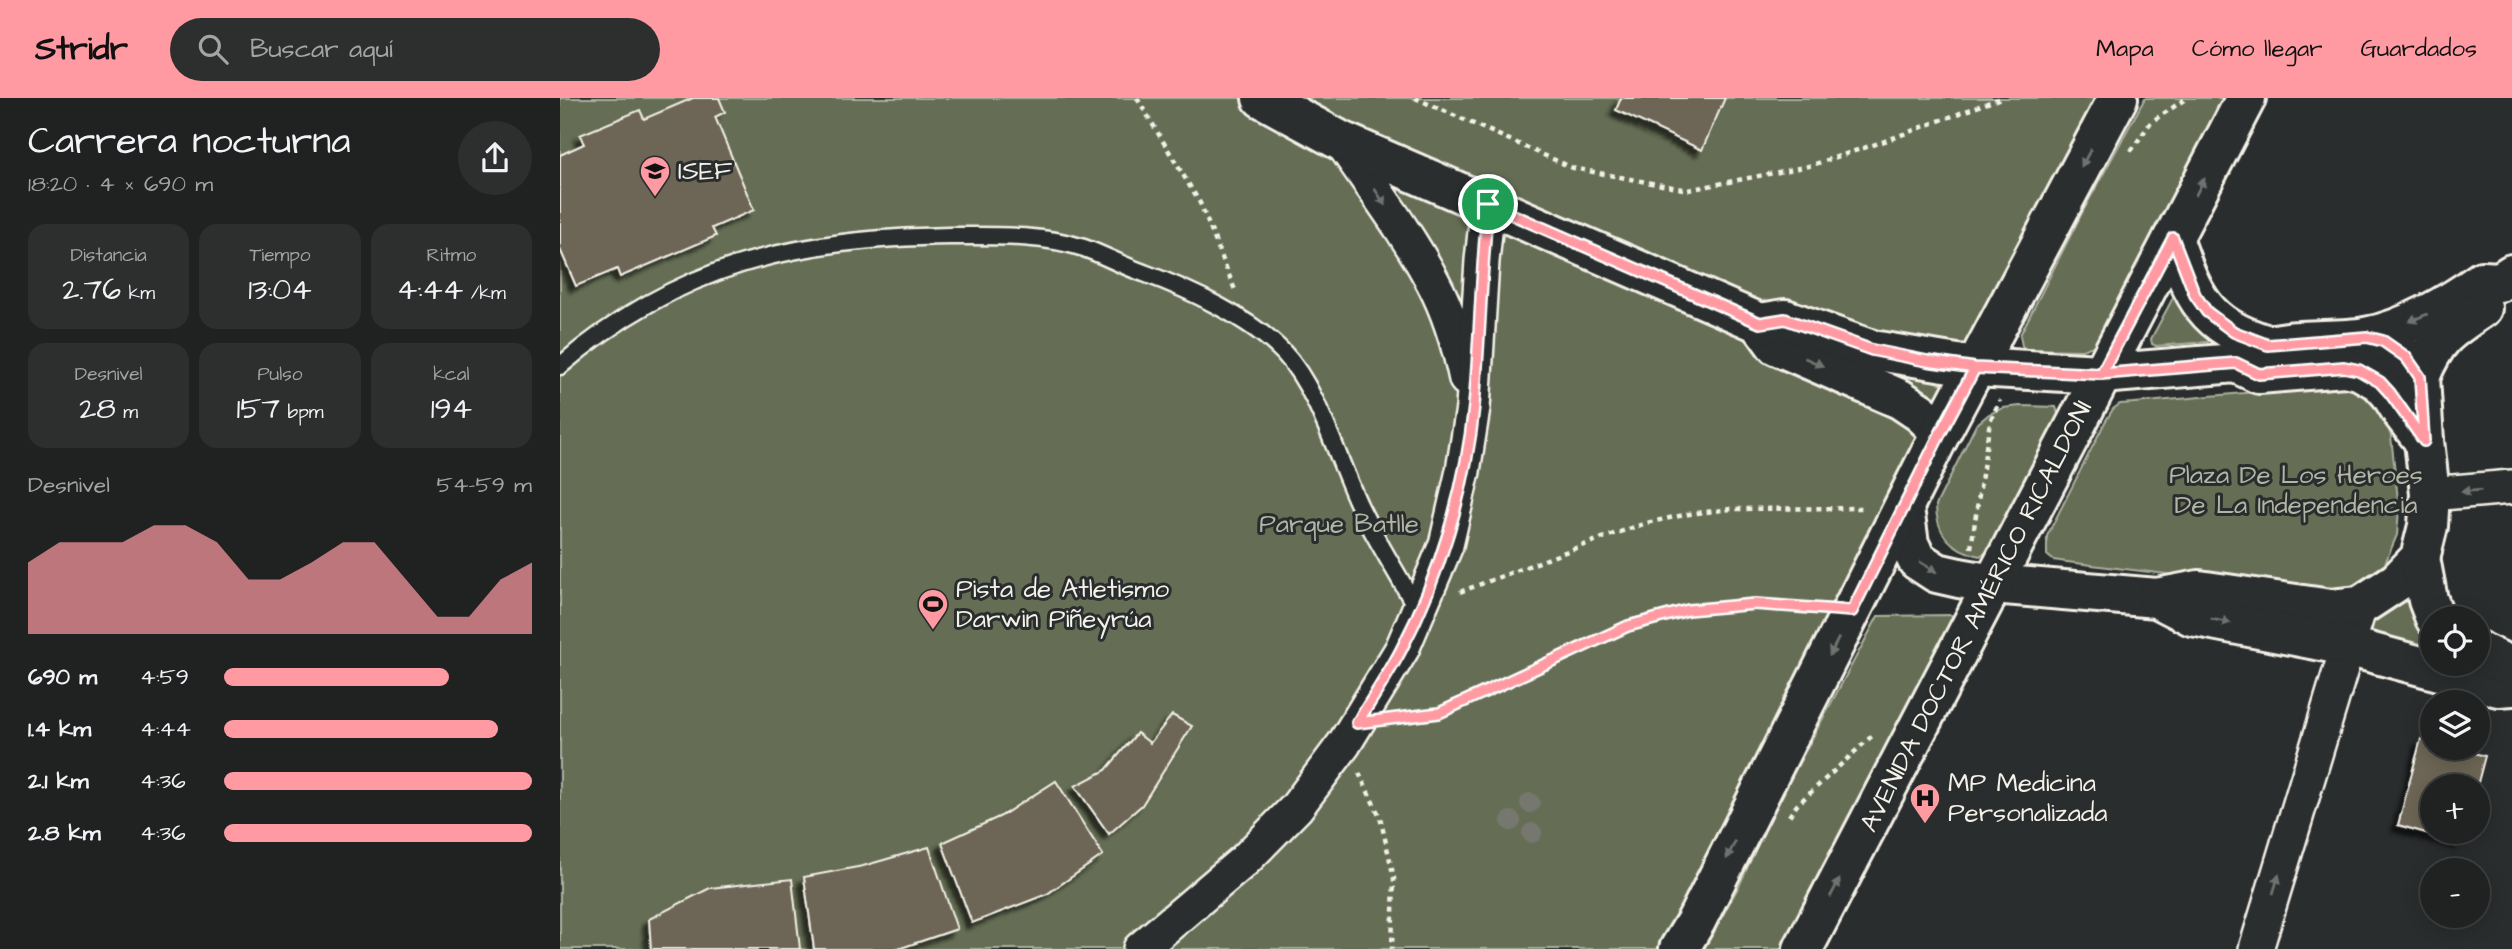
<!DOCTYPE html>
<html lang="es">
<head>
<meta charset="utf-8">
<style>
	:root { --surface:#202222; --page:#2d2f2f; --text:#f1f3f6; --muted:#a2a4a5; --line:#3d3f40; --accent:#ff9aa2 }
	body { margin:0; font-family:"Architects Daughter",sans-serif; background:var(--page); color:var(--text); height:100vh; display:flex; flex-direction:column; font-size:26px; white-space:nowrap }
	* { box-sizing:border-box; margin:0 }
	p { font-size:23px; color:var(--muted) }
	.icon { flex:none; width:38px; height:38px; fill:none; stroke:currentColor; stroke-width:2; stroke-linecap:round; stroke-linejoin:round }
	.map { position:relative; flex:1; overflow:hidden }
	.panel { display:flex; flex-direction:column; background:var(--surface); width:560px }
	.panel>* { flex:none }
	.tools { position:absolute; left:1860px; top:508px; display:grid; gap:14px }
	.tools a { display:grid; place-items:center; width:70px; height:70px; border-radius:50%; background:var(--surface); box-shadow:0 4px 18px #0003,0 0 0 2px var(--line); font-size:35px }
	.pin { position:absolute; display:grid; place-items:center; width:60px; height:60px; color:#fff; margin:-30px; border:4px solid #fff; border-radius:50%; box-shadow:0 2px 7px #0007 }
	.round { display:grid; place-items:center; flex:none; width:74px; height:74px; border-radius:37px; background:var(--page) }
	.summary { display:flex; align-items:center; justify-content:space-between; height:119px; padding:0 28px }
	h1 { font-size:38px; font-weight:600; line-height:52px }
	.figures { display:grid; grid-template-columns:repeat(3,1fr); gap:10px; height:119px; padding:7px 28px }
	.figures div { display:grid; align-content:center; border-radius:18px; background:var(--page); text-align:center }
	.figures b { font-size:30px; font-weight:600 }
	.figures small { font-size:19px; font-weight:400 }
	.figures p { font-size:19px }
	.chart { height:196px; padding:14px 28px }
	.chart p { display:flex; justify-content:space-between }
	.chart svg { width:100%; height:126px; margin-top:7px; fill:var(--accent); opacity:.7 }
	ul { padding:0 28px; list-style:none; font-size:23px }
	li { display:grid; grid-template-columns:112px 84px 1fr; align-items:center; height:52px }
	li i { height:18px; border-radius:9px; background:var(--accent) }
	header { display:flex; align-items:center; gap:42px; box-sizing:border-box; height:98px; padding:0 35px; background:var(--accent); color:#111 }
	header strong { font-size:33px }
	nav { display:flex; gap:38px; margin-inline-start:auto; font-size:24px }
	.search { width:490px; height:63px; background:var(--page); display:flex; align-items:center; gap:18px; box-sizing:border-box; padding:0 24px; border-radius:38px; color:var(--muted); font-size:26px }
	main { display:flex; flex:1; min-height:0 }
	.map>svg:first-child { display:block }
</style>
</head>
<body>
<header>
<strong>Stridr</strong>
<div class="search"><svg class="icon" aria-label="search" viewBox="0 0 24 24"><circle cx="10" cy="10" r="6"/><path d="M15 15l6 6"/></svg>Buscar aquí</div>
<nav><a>Mapa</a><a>Cómo llegar</a><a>Guardados</a></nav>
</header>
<main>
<section class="panel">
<div class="summary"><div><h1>Carrera nocturna</h1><p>18:20 · 4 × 690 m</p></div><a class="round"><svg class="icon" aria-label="share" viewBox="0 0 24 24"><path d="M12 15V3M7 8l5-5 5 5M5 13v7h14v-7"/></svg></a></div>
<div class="figures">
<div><p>Distancia</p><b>2.76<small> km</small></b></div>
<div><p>Tiempo</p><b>13:04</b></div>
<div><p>Ritmo</p><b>4:44<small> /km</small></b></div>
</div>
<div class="figures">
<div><p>Desnivel</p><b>28<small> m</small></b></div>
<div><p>Pulso</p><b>157<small> bpm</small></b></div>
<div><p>kcal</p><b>194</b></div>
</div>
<div class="chart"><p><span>Desnivel</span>54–59 m</p>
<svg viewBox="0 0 160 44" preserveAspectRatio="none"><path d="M0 44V19L10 12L20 12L30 12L40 6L50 6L60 12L70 25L80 25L90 19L100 12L110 12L120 25L130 38L140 38L150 25L160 19V44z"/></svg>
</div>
<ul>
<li><b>690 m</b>4:59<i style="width:73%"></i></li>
<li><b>1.4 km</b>4:44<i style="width:89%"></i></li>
<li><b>2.1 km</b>4:36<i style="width:100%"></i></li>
<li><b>2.8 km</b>4:36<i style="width:100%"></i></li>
</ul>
</section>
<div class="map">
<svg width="1952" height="851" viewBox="0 0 1952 851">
	<defs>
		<filter id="shadow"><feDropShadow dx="-6" dy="6" stdDeviation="2" flood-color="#0009"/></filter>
	</defs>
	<rect width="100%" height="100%" fill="#2a2d2e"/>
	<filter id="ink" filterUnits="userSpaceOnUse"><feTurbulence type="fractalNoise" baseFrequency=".0143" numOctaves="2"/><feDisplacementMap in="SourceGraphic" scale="14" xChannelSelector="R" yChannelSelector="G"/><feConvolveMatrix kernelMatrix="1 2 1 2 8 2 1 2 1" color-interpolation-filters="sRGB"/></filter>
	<g filter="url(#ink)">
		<g fill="#656e54" stroke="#acb09e" stroke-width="2">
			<polygon points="0,0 1558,0 1119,851 0,851"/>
			<polygon points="1585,0 1668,0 1536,247 1522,252 1466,251 1462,248 1460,237 1523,113"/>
			<polygon points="1615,196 1650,240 1648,244 1596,248 1592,246 1591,241"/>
			<path d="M1795 288 1812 299 1824 317 1831 338 1839 411 1837 437 1821 475 1789 494 1672 484 1507 464 1493 462 1487 457V438L1545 324 1553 311 1560 306C1638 300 1717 290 1795 288Z"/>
			<path d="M1460 308 1496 309 1499 319 1431 452 1420 458C1392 452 1376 437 1376 407L1416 327 1429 316 1443 310Z"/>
			<polygon points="1853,495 1872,540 1872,557 1801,537 1805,522"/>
			<polygon points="1391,517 1394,523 1224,851 1144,851 1180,786 1211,717 1318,518"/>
		</g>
		<g fill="#6d6656" stroke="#f4f1e8" stroke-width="2" filter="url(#shadow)">
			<polygon points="133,0 159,0 165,14 155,19 194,112 152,130 156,138 60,179 57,171 16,188 0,151 0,57 24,46 20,37 80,12 84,21"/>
			<polygon points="1061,0 1165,0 1142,52 1056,12"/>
			<polygon points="612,617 632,628 582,707 549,736 515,688 546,672 577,635 590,645"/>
			<polygon points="1861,641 1872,644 1872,649 1892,649 1925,658 1917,688 1872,688 1872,733 1904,733 1901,745 1838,727"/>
			<polygon points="496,683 543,757 487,796 412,825 382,745 441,718"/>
			<polygon points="369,749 397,831 338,851 254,851 244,779 303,768"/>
			<polygon points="232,781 240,851 91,851 89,821 150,790"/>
		</g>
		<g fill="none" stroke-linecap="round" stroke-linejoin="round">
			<g stroke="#f4f1e8" stroke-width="21">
				<path id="service" d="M0 268C120 165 236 141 390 138 433 138 482 136 524 150 544 157 563 168 584 175 628 191 691 220 724 255 758 291 778 363 800 409 817 444 839 478 858 513"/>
			</g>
			<g stroke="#f4f1e8" stroke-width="38">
				<g id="minor">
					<path d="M781 43C812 89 847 134 873 184 889 214 899 248 906 281"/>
					<polyline points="1870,396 1952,389"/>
					<polyline points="580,851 685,762 736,710 784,646 842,551 886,447 903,373 913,310 922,163 928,106"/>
					<polyline points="1696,851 1800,508"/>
				</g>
			</g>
			<g stroke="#f4f1e8" stroke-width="44">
				<g id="tertiary">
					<polyline points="702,0 781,43 1200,225 1216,247 1340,301 1361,315 1381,334"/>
					<path d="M1613 140C1633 199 1644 228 1708 247"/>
					<path d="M1200 225 1225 221 1312 252 1415 269 1541 276 1676 265C1681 261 1687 256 1693 253 1721 238 1773 245 1806 239 1845 232 1890 206 1922 183L1940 184 1952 176"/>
					<polyline points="1676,265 1699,276 1784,269 1799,272 1820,284 1830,295 1843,316 1864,343"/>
					<path d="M1860 279C1876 240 1887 233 1922 210"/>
					<polyline points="1344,410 1349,446 1357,462 1377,475 1399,480 1433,486 1597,500 1639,492 1771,511 1800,508 1838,483 1860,460 1868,428 1870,396 1864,343 1860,279 1846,259 1835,250 1823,243 1807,239"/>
					<polyline points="1860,460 1868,502 1875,520"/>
					<polyline points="1597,500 1632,518 1787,548 1938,589 1952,588"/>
					<polyline points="1918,553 1952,569"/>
					<polyline points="1119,851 1136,823 1381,334 1558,0"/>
					<polyline points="1243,851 1686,0"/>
				</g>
			</g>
			<g stroke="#f4f1e8" stroke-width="4.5" stroke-dasharray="5 5" stroke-linecap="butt">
				<polyline points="577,0 640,105 675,192"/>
				<polyline points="855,0 1013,70 1128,92 1249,68 1322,44 1441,0"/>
				<polyline points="1571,53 1591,24 1627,0"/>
				<polyline points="1411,450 1430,323 1440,302"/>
				<polyline points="900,494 1037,442 1086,425 1129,416 1171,411 1305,410"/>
				<polyline points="835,620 879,615 1068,528 1128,512 1195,507 1256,510"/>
				<polyline points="799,675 820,719 834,780 832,851"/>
				<polyline points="1229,718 1237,707 1313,637"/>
			</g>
			<use href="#service" stroke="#2a2d2e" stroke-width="16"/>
			<use href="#minor" stroke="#2a2d2e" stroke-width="33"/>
			<use href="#tertiary" stroke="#2a2d2e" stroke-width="38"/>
		</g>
		<g fill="#76786f">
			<circle cx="970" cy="705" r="10"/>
			<circle cx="951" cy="723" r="10"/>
			<circle cx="972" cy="735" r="10"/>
		</g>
		<defs><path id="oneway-solid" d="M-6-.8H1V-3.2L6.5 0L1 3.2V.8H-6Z" transform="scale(1.75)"/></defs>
		<g fill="#71726f">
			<use href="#oneway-solid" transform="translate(1526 60) rotate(118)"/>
			<use href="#oneway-solid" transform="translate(1640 89) rotate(-62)"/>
			<use href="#oneway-solid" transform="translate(820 99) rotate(56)"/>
			<use href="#oneway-solid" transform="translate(1858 220) rotate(158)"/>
			<use href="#oneway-solid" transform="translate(1254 264) rotate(24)"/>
			<use href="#oneway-solid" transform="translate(1911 393) rotate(175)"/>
			<use href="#oneway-solid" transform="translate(1368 469) rotate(32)"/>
			<use href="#oneway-solid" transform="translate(1661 523) rotate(11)"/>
			<use href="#oneway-solid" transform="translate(1274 549) rotate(117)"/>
			<use href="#oneway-solid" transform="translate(1171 752) rotate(117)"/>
			<use href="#oneway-solid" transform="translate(1716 786) rotate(-73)"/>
			<use href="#oneway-solid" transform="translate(1275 790) rotate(-62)"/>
		</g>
	</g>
	<g fill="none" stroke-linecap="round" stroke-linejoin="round" filter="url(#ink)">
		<g stroke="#fff" stroke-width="14">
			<path id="route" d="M928 106C921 174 920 241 914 308 906 390 879 480 841 552 828 577 812 601 797 625L879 615 1068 528 1128 512 1195 506 1292 513 1381 334 1415 270 1541 276 1676 265 1699 276 1784 269 1799 272 1820 284 1830 295 1864 343 1860 279 1846 259 1823 243 1807 239 1708 247 1674 234 1647 214 1635 197 1613 140 1541 276 1415 270 1367 263 1312 252 1225 221 1200 225 928 106"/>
		</g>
		<use href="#route" stroke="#ff9aa2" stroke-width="9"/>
	</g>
	<defs>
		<g id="university-pin" transform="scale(1.575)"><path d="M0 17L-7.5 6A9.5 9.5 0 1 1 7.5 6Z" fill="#ff9aa2" stroke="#2a2d2e"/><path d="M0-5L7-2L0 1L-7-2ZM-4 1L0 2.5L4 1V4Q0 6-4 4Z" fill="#111"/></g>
		<g id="stadium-pin" transform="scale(1.575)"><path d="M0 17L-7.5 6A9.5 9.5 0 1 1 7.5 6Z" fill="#ff9aa2" stroke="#2a2d2e"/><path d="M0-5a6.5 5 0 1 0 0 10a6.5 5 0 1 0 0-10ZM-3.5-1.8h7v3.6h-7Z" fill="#111"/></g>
		<g id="hospital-pin" transform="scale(1.575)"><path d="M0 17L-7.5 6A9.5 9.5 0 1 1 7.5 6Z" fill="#ff9aa2" stroke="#2a2d2e"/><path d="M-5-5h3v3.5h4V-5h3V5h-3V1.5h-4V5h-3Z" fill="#111"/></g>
	</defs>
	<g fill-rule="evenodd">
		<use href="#university-pin" x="95" y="73"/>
		<use href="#stadium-pin" x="373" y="506"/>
		<use href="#hospital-pin" x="1365" y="700"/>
	</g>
	<g text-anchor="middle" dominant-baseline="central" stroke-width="6" stroke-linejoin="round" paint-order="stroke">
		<g font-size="26" fill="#f4f1e8" stroke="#2a2d2e" text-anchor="start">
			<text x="118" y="73">ISEF</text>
			<text x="396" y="491">Pista de Atletismo<tspan x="396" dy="30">Darwin Piñeyrúa</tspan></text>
			<text x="1388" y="685">MP Medicina<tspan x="1388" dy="30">Personalizada</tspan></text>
		</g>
		<g font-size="26" fill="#b4b6a5" stroke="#2a2d2e">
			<text x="1736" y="377">Plaza De Los Heroes<tspan x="1736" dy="30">De La Independencia</tspan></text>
			<text x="779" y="426">Parque Batlle</text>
		</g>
		<g font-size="26" fill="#f4f1e8" stroke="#2a2d2e">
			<text transform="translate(1416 518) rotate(-63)">AVENIDA DOCTOR AMÉRICO RICALDONI</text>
		</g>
	</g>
</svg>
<div class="tools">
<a><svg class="icon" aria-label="locate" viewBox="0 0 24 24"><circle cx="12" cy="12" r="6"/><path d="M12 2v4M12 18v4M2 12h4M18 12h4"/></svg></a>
<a><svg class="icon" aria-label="layers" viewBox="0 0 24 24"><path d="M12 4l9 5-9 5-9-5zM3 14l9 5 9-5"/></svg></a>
<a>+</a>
<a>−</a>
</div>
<div class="pin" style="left:928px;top:106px;background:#1e9e55"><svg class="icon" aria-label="arrive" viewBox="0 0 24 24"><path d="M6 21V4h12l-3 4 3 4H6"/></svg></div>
</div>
</main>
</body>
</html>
